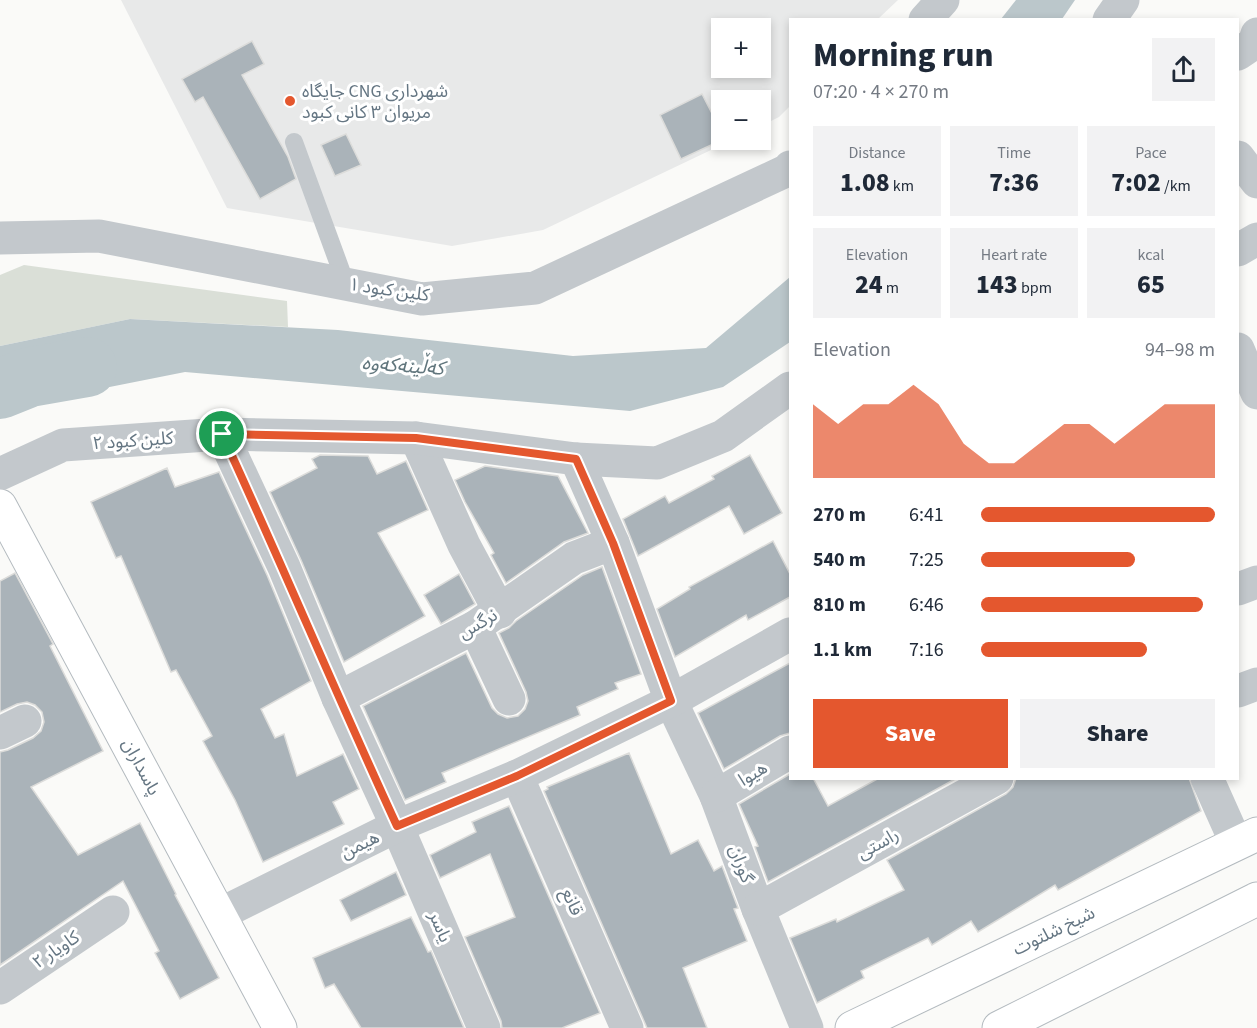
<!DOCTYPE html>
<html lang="en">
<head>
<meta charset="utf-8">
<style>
	:root { --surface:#fff; --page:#f2f2f3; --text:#1f2937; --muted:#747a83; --accent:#e4572e }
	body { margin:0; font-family:"Source Sans 3","Noto Sans Arabic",sans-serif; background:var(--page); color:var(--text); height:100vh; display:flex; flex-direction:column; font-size:22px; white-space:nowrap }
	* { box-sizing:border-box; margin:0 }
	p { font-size:20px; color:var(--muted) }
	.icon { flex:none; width:33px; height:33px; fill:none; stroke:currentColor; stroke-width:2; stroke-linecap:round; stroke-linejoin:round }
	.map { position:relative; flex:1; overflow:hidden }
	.drawer { position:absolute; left:789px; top:18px; width:450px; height:762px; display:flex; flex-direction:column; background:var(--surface); border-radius:0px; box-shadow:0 3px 9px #0003 }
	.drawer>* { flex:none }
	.controls { position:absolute; left:711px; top:18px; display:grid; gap:12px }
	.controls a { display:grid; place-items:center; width:60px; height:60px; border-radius:0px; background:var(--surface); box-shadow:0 3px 9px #0003; font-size:30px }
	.pin { position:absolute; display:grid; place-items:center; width:51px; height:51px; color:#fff; margin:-26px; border:3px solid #fff; border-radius:50%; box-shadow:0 2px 6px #0007 }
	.round { display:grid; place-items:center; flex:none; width:63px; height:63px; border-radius:0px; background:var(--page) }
	.summary { display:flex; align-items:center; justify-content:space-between; height:102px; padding:0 24px }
	h1 { font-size:33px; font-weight:800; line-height:45px }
	.figures { display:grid; grid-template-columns:repeat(3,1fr); gap:9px; height:102px; padding:6px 24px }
	.figures div { display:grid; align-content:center; border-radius:0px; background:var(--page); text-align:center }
	.figures b { font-size:26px; font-weight:800 }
	.figures small { font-size:16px; font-weight:400 }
	.figures p { font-size:16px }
	.chart { height:168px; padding:12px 24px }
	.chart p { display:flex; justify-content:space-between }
	.chart svg { width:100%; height:108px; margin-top:6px; fill:var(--accent); opacity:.7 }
	.primary-button { display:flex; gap:12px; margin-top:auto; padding:12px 24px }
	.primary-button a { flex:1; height:69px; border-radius:0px; background:var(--accent); color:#fff; font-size:24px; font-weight:800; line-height:69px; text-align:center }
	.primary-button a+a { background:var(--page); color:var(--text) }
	ul { padding:0 24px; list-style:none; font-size:20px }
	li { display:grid; grid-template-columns:96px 72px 1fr; align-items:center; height:45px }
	li i { height:15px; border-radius:8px; background:var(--accent) }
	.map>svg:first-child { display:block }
</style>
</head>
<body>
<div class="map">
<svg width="1257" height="1028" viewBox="0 0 1257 1028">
	<rect width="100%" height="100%" fill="#fafaf8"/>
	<path fill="#e8e9e9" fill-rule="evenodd" d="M121 0H898L878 19 790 20V106L779 117 761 126 760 100H722V140H732L543 230 452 246 227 208ZM722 28H760V68H722Z"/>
	<polygon fill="#dadfd7" points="24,265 287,301 288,327 130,319 0,346 0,275"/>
	<g fill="#bbc7cb">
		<polygon points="1016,0 1075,0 1062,19 1001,19"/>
		<polygon points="790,277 790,342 723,387 630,411 185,372 14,406 0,368 0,346 130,319 338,330 573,356 706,348"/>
	</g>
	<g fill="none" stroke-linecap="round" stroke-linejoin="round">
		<polyline stroke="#bbc7cb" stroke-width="60" points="0,389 30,377 87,367"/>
	</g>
	<g fill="#aab3b9" stroke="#dcdcda" stroke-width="1.5">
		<polygon points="252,41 264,64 242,75 288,157 296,179 260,199 203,97 195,102 182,79"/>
		<polygon points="702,94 722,133 722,140 681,159 660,115"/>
		<polygon points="346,134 361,165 335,176 321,145"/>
		<polygon points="320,455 368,456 377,474 406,461 428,510 378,533 425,616 344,662 301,560 270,492 317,468 312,459"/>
		<polygon points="750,455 782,513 744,534 729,506 638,556 623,519 665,496 669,503 714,479 712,476"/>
		<polygon points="485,466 558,476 588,533 564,542 506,583 491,555 494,553 465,502 455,480"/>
		<polygon points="167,468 175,487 219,472 267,575 311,681 261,709 275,738 284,734 297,776 343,754 359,789 333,802 344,824 263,862 235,800 203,741 212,736 176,670 171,672 121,556 116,558 91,502"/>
		<polygon points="773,541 790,574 790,597 748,620 746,615 675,657 657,609 690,589 689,587"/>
		<polygon points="602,567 641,674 615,683 618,689 577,707 580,715 442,773 446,782 405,800 363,706 466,653 492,708 498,714 507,718 518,716 525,709 528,701 526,692 499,633 509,628 516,621 583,575"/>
		<polygon points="15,573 53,644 50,646 103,751 31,787 78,855 140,823 176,894 175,895 219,978 180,999 155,953 159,951 123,881 0,965 0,752 8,750 33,738 41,731 44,722 42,712 35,705 27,702 17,704 0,712 0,581"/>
		<polygon points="459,574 475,604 441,624 424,595"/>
		<polygon points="790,663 790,733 780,736 724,769 698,713"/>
		<polygon points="629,753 671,854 698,840 714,871 722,866 738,908 734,909 747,941 683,968 707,1028 647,1028 544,791 548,789 547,787"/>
		<polygon points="790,774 790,778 813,778 828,806 879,778 957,778 768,882 755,847 758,846 739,804"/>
		<polygon points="1016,778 1189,778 1201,811 1058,890 1055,885 978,932 971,921 932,945 928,938 861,971 864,978 817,1003 790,938 836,919 837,922 904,890 887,860 1006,794 1013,787"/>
		<polygon points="509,806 600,1013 562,1028 502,1028 501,1021 465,937 515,917 490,854 440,878 430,855 476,832 472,822"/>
		<polygon points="396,872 406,895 351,921 340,900"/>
		<polygon points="411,917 428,952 431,951 464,1028 361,1028 334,984 325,988 313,958"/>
	</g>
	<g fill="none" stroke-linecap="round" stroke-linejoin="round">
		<g stroke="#b3babf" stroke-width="35">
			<g id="secondary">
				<polyline points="0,506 280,1028"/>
				<polyline points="852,1028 1257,834"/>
				<polyline points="999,1028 1257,899"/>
			</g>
		</g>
		<polyline stroke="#c3c8cc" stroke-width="18" points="294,142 346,284"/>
		<g stroke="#c3c8cc" stroke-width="33">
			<polyline points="1238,54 1254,43 1257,34"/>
			<polyline points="1238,157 1257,182"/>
			<polyline points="1238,250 1257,239"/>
			<polyline points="1238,349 1257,393"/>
			<polyline points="222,434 284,567 338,698 397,826 484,1028"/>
			<polyline points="416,438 464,545 500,612"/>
			<polyline points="576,459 613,543 671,701 716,796 758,909 807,1028"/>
			<polyline points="1238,589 1257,582"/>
			<polyline points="475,627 509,699"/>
			<polyline points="1238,691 1257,684"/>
			<polyline points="338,698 475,627 574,558 613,543"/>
			<polyline points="0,733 25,721"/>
			<polyline points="517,776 627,1028"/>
			<polyline points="1207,778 1236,843"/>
			<polyline points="716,796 790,752"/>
			<polyline points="758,909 997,778"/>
			<polyline points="220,914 397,826 517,776 671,701 790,634"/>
			<polyline points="0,988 113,912"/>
		</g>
		<g stroke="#c3c8cc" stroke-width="33">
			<polyline points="925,20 943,0"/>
			<polyline points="1109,20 1123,0"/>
			<polyline points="0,238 99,236 422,299 535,288 788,170 790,167"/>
			<polyline points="0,474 63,445 222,434 416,438 576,459 657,463 723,436 790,388"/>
		</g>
		<use href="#secondary" stroke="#fff" stroke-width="33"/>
	</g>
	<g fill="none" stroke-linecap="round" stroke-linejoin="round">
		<g stroke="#fff" stroke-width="12">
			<path id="route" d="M222 434 416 438 576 459 613 543 671 701 517 776 397 826C337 696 282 564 222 434Z"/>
		</g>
		<use href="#route" stroke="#e4572e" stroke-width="8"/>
	</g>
	<circle fill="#e4572e" stroke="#fff" stroke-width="2" cx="290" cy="101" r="6"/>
	<g text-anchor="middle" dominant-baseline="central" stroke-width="6" stroke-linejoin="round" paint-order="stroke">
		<g font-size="18" fill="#657683" stroke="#fff" text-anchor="start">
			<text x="302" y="91">جایگاه CNG شهرداری<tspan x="302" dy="21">مریوان ۳ کانی کبود</tspan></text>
		</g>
		<g font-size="18" fill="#657683" stroke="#fff">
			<text transform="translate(389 290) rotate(8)">کلین کبود ۱</text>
			<text transform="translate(133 441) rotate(-4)">کلین کبود ۲</text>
			<text transform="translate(478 624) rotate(-30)">نرگس</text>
			<text transform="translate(141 767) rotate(62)">پاسداران</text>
			<text transform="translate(753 774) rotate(-31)">هیوا</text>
			<text transform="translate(878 844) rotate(-29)">راستی</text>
			<text transform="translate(360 845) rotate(-26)">هیمن</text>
			<text transform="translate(741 864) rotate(70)">گوران</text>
			<text transform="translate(572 902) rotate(66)">قانع</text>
			<text transform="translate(440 927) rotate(67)">یاسر</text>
			<text transform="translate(1054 931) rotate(-26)">شیخ شلتوت</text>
			<text transform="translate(56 950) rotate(-34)">کاویار ۲</text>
		</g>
		<g font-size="20" font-style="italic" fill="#60757c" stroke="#fff">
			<text transform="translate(403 366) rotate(4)">کەڵینەکەوە</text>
		</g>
	</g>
</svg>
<div class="controls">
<a>+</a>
<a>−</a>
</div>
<div class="pin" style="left:222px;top:434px;background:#1e9e55"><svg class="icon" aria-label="arrive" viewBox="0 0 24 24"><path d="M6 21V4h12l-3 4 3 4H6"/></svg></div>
<section class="drawer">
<div class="summary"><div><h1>Morning run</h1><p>07:20 · 4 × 270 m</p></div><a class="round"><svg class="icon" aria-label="share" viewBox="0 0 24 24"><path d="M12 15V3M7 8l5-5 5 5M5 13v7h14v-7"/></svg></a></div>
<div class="figures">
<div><p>Distance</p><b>1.08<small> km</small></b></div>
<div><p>Time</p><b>7:36</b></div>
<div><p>Pace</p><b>7:02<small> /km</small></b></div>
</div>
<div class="figures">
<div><p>Elevation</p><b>24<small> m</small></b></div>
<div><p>Heart rate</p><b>143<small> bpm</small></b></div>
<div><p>kcal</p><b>65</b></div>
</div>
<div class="chart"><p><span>Elevation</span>94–98 m</p>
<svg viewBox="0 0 160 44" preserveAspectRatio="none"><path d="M0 44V14L10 22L20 14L30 14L40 6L50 14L60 30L70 38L80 38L90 30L100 22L110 22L120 30L130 22L140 14L150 14L160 14V44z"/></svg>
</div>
<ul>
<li><b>270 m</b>6:41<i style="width:100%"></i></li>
<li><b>540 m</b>7:25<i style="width:66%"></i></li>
<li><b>810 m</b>6:46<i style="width:95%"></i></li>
<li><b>1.1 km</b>7:16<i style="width:71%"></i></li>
</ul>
<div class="primary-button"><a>Save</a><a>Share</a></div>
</section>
</div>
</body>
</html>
